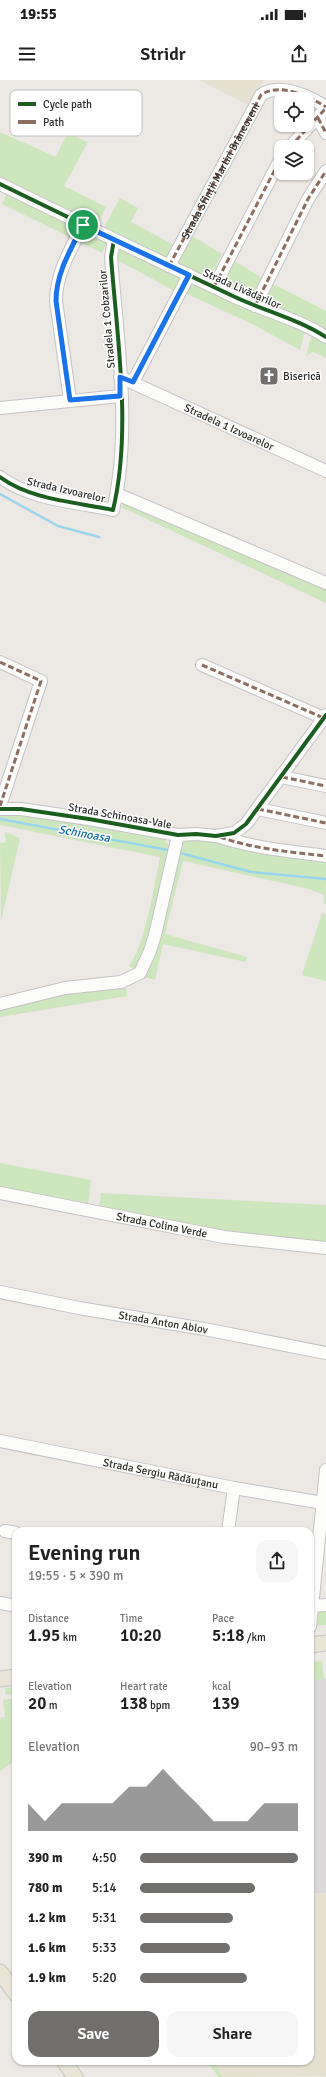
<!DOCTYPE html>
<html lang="en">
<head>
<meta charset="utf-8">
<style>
	:root { --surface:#fff; --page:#f6f6f6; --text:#222; --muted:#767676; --accent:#706f6e }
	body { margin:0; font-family:Signika,sans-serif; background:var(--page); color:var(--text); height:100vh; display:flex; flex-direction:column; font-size:15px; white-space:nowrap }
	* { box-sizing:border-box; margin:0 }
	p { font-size:13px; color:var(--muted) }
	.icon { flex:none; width:22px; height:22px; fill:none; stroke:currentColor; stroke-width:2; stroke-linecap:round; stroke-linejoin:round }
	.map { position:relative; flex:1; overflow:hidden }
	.side { position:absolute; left:12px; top:1447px; width:302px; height:538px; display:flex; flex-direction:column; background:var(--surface); border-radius:12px; box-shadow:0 1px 3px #0004 }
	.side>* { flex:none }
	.fabs { position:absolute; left:274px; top:12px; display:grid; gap:8px }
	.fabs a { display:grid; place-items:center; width:40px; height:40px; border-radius:8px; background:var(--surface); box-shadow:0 1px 3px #0004; font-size:20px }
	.pin { position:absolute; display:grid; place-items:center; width:34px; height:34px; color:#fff; margin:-17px; border:2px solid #fff; border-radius:50%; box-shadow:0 1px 4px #0007 }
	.round { display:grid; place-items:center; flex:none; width:42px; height:42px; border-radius:12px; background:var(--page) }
	.head { display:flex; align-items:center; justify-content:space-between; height:68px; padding:0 16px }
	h1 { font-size:22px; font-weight:600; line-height:30px }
	.figures { display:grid; grid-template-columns:repeat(3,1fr); gap:6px; height:68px; padding:4px 16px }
	.figures div { display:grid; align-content:center }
	.figures b { font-size:17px; font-weight:600 }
	.figures small { font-size:11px; font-weight:400 }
	.figures p { font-size:11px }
	.chart { height:112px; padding:8px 16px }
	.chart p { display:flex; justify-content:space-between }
	.chart svg { width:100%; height:72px; margin-top:4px; fill:var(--accent); opacity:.7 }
	.cta { display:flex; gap:8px; margin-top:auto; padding:8px 16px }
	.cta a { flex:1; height:46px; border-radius:12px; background:var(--accent); color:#fff; font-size:16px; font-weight:600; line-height:46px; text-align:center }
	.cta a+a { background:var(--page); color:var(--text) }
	ul { padding:0 16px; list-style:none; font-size:13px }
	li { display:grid; grid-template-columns:64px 48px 1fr; align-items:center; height:30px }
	li i { height:10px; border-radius:5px; background:var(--accent) }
	.status { display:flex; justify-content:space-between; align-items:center; height:28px; padding:0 20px; background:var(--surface); direction:ltr }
	.status svg { height:11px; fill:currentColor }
	header { display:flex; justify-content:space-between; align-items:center; height:52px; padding:0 16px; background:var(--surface); font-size:18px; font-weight:600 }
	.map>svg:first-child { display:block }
</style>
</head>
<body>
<div class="status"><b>19:55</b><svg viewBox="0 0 49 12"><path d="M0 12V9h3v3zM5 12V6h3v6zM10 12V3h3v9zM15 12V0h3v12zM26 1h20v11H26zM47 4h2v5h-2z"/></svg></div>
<header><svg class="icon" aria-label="menu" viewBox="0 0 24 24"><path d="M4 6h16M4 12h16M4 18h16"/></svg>Stridr<svg class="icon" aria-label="share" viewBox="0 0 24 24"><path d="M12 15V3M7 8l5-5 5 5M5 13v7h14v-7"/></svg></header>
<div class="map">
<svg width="326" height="1997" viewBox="0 0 326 1997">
	<rect width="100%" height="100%" fill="#ece8e4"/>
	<polygon fill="#dcd9db" points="326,1598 326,1813 310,1814 310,1600"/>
	<g fill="#e6e0d3">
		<polygon points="199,0 264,0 250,26"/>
		<polygon points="326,1813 326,1996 223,1997 213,1981 310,1981 310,1814"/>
	</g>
	<g fill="#cee6be">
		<polygon points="0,52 56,77 67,53 88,62 64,106 106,127 97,145 0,97"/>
		<polygon points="7,113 108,162 102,173 2,124"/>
		<polygon points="120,118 138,128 131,142 176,166 169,180 103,149"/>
		<polygon points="191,155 222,174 209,200 175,184"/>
		<polygon points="117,166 182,198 175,211 113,178"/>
		<polygon points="231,179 262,198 251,219 218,204"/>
		<polygon points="191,202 232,222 305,252 300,270 252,244 185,213"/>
		<polygon points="273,204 326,231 326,250 308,239 263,224"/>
		<polygon points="312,254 326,262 326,278 313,272 306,276"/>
		<polygon points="125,423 326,510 326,523 121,427"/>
		<path d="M8 731 112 747 164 759 168 764V779L147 861 140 881 134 889 129 886C144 868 155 803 160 777L0 745V735Z"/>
		<polygon points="5,752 20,758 1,842 0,763 6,762"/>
		<polygon points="189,758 326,780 326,824 324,824 324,815 309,809 183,781 165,854 247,877 246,882 163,864 155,900 144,897 152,883 181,765"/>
		<polygon points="322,833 326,834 326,901 302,895"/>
		<polygon points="126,908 127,916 0,937 0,930 77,911"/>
		<polygon points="0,1083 91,1100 88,1125 0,1109"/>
		<polygon points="101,1113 326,1125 326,1163 237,1155 99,1127"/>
		<polygon points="326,1527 326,1545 316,1546 317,1528"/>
		<polygon points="322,1581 324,1599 310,1600 310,1582"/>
		<polygon points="16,1607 16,1614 6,1615 5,1608"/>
		<polygon points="16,1618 16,1680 0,1691 0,1638 5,1637 3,1620"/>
		<polygon points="207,1981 213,1981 223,1997 218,1997"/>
	</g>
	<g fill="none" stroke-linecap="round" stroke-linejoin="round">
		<g stroke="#99d6ec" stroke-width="2.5">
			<polyline points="0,414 58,446 99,457"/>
			<polyline points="0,739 168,770"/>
			<polyline points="180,773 251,792 326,799"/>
		</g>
		<g stroke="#c5c4c5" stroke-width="14">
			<g id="minor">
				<polyline points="318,38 326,53"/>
				<polyline points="290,67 326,28"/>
				<path d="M0 104C78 142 156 180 235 217 265 231 298 239 326 257"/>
				<path d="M169 186 261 15C279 2 309 16 326 27"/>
				<polyline points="214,207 281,78"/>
				<polyline points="255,226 308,119 326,91"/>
				<path id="s1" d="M120 297 326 391"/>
				<polyline points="133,302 189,195"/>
				<path d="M70 320 56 221C56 193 71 169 83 145"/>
				<polyline points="0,328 120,316"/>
				<path d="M0 397C31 420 76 422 113 430 132 351 117 257 111 177L114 160"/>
				<polyline points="117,414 326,503"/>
				<polyline points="0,582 41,601 0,726"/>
				<polyline points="202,585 326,639"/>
				<polyline points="282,697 326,706"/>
				<polyline points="0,729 21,729 89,739 178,755 196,754 216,756 234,753 246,744 326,635"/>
				<polyline points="258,729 326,743"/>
				<path d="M217 756C253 768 289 771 326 776"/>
				<polyline points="0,924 65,908 121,902 140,893 150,871 155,855 178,755"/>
				<path id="s2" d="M0 1113 224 1157 326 1168"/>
				<path id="s3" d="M0 1212 79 1228 204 1249 326 1273"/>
				<path id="s4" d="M0 1361 234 1408 323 1423"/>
				<polyline points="5,1451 16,1453"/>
				<polyline points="228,1451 234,1408"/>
				<polyline points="0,1523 16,1526"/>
				<polyline points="312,1526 326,1525"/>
				<polyline points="310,1547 326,1390"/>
			</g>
		</g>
		<g stroke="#c6c5c4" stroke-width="17">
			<g id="major">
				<polyline points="310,1565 326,1563"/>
				<polyline points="0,1599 16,1597"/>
				<polyline points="0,1892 16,1914"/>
				<polyline points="64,1981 75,1997"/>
			</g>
		</g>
		<use href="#minor" stroke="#fcfcfb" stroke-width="12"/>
		<use href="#major" stroke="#e8e4d6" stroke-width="15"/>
		<g stroke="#8d6e63" stroke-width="3" stroke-dasharray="6 3" stroke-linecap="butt">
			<polyline points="318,38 326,53"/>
			<polyline points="290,67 326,28"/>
			<path id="s5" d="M169 186 261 15C279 2 309 16 326 27"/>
			<polyline points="214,207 281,78"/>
			<polyline points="255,226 308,119 326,91"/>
			<polyline points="0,582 41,601 0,726"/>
			<polyline points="202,585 326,639"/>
			<polyline points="282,697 326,706"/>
			<polyline points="258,729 326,743"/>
			<path d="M220 757C254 769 290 772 326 776"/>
		</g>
		<g stroke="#fff" stroke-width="6">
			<g id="cycleway">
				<path d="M0 104C78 142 156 180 235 217 265 231 298 239 326 257"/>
				<path d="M0 397C31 420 76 422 113 430 132 351 117 257 111 177L114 160"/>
				<polyline points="0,729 21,729 89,739 178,755 196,754 216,756 234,753 246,744 326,635"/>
			</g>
		</g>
		<use href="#cycleway" stroke="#1b5e20" stroke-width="4"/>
	</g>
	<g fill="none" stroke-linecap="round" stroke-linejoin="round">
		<g stroke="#fff" stroke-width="8">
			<path id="route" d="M83 145 189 195 133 302 120 297V316L70 320 56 221C56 193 71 169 83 145Z"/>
		</g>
		<use href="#route" stroke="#1a73e8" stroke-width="5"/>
	</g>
	<defs>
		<g id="church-square" transform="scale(1)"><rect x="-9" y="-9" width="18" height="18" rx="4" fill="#706f6e" stroke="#fff"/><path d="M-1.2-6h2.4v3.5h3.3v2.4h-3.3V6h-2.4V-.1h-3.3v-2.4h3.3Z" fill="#fff"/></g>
	</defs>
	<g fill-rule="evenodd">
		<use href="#church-square" x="269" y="296"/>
	</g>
	<g text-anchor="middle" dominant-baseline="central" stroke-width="3" stroke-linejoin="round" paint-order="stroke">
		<g font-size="11" fill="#2e2e2e" stroke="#fff">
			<text stroke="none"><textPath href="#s5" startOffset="108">Strada Sfînții Martiri Brâncoveni</textPath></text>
			<text transform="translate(242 209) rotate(24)">Strada Livădarilor</text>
			<text transform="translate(107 239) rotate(-95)">Stradela 1 Cobzarilor</text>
			<text stroke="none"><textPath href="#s1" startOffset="120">Stradela 1 Izvoarelor</textPath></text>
			<text transform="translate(66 410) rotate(13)">Strada Izvoarelor</text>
			<text transform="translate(120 736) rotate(10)">Strada Schinoasa-Vale</text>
			<text stroke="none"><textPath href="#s2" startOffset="165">Strada Colina Verde</textPath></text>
			<text stroke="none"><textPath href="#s3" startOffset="166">Strada Anton Ablov</textPath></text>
			<text stroke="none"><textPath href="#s4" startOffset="164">Strada Sergiu Rădăuțanu</textPath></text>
		</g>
		<g font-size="11" fill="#2e2e2e" stroke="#fff" text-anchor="start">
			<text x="283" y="296">Biserică</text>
		</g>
		<g font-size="12" font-style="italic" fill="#0d6fa3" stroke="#fff">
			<text transform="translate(84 754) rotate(10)">Schinoasa</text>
		</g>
	</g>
	<rect x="10" y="10" width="132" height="46" rx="6" fill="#fff" stroke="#c0c0c0" stroke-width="1"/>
	<rect x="18" y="22" width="18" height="4" fill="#1b5e20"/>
	<rect x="18" y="40" width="18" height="4" fill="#8d6e63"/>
	<g font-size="11" fill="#2e2e2e">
		<text x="43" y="28">Cycle path</text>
		<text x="43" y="46">Path</text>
	</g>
</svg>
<div class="fabs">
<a><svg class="icon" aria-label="locate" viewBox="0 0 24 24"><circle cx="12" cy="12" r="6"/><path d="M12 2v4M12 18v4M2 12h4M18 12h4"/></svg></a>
<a><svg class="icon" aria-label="layers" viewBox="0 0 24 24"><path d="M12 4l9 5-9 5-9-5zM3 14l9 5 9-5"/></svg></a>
</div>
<div class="pin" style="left:83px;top:145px;background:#1e9e55"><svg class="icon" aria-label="arrive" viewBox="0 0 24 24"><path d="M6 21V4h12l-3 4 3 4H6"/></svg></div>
<section class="side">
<div class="head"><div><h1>Evening run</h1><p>19:55 · 5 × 390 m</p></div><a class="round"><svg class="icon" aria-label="share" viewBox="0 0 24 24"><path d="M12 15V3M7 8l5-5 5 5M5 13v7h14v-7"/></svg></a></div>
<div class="figures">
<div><p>Distance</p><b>1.95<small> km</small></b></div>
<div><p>Time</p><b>10:20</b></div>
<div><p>Pace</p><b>5:18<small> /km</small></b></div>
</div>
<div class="figures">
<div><p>Elevation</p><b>20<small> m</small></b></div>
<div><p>Heart rate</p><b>138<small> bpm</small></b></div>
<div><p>kcal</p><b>139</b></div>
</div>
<div class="chart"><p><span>Elevation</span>90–93 m</p>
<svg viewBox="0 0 160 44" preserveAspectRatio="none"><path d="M0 44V27L10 38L20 27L30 27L40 27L50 27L60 17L70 17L80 6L90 17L100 27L110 38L120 38L130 38L140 27L150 27L160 27V44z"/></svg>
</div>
<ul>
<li><b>390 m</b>4:50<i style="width:100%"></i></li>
<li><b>780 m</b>5:14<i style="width:73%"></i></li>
<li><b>1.2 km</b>5:31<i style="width:59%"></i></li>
<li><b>1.6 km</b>5:33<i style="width:57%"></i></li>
<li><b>1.9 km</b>5:20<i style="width:68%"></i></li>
</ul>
<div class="cta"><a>Save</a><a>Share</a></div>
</section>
</div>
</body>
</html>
